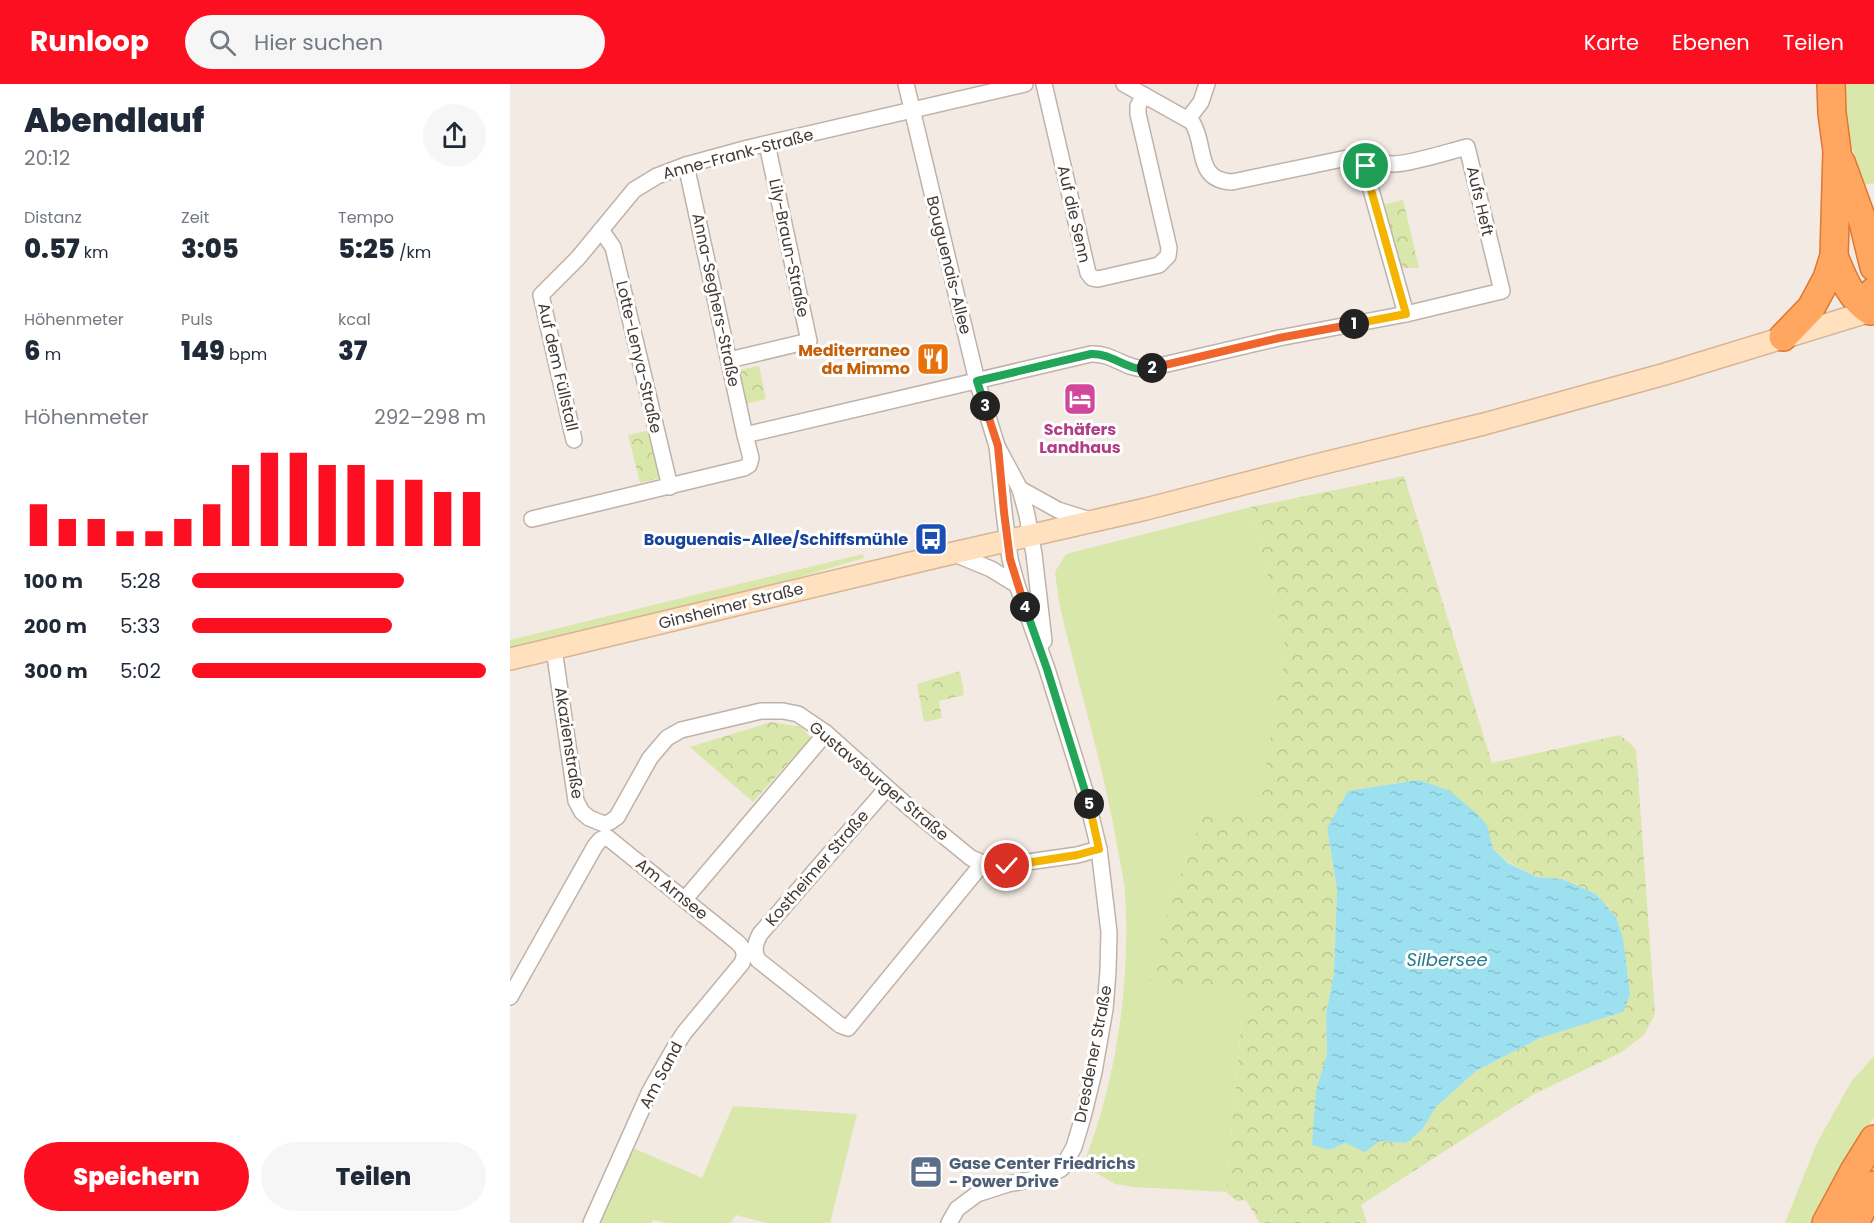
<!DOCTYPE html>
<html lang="de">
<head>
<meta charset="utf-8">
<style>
	:root { --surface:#fff; --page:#f6f6f7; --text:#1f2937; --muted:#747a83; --accent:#fc0f21 }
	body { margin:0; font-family:Poppins,sans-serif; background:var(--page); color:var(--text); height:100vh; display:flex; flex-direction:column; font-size:22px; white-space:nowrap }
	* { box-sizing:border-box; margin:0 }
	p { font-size:20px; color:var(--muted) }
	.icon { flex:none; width:33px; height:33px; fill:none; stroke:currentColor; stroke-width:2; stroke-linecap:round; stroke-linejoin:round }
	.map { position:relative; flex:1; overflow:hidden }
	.drawer { display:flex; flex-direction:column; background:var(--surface); width:510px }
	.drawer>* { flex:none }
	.pin { position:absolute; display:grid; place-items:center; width:51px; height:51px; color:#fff; margin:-26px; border:3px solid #fff; border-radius:50%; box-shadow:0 2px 6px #0007 }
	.km { position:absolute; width:30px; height:30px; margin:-15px; border-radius:50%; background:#222; color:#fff; font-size:16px; line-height:30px; text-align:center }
	.round { display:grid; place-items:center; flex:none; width:63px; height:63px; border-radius:32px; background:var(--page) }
	.headline { display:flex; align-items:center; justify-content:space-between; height:102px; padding:0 24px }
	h1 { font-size:33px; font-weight:800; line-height:45px }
	.metrics { display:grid; grid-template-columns:repeat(3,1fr); gap:9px; height:102px; padding:6px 24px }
	.metrics div { display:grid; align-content:center }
	.metrics b { font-size:26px; font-weight:800 }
	.metrics small { font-size:16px; font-weight:400 }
	.metrics p { font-size:16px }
	.chart { height:168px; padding:12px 24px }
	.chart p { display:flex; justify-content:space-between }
	.chart svg { width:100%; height:108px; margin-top:6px; stroke:var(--accent); stroke-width:6 }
	.primary-button { display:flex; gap:12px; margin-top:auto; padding:12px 24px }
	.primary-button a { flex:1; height:69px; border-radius:36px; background:var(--accent); color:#fff; font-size:24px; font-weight:800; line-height:69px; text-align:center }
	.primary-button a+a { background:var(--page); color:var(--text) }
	ul { padding:0 24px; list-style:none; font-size:20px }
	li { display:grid; grid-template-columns:96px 72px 1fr; align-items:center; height:45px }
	li i { height:15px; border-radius:8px; background:var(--accent) }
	header { display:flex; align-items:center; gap:36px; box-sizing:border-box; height:84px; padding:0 30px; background:var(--accent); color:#fff }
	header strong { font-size:28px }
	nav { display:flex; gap:33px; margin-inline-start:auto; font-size:21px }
	.search { width:420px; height:54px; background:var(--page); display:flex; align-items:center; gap:15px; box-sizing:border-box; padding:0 21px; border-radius:33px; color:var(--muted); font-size:22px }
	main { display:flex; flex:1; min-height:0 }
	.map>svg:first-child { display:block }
</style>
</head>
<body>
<header>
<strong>Runloop</strong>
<div class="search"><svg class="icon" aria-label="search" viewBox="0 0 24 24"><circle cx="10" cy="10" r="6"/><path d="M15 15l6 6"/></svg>Hier suchen</div>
<nav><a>Karte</a><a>Ebenen</a><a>Teilen</a></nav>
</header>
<main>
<section class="drawer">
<div class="headline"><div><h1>Abendlauf</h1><p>20:12</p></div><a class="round"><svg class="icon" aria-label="share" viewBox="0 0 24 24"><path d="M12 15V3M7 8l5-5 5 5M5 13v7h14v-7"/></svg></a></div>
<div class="metrics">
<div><p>Distanz</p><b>0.57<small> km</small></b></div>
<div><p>Zeit</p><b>3:05</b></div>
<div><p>Tempo</p><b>5:25<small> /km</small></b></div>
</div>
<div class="metrics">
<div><p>Höhenmeter</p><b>6<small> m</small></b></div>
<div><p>Puls</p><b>149<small> bpm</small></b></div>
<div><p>kcal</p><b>37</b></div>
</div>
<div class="chart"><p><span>Höhenmeter</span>292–298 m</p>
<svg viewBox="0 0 160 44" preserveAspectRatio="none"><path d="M5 44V27M15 44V33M25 44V33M35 44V38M45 44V38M55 44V33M65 44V27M75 44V11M85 44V6M95 44V6M105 44V11M115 44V11M125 44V17M135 44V17M145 44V22M155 44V22"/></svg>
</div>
<ul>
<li><b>100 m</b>5:28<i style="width:72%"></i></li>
<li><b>200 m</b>5:33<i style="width:68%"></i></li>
<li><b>300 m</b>5:02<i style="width:100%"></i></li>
</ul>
<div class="primary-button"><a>Speichern</a><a>Teilen</a></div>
</section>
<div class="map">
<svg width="1364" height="1139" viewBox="0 0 1364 1139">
	<defs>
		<pattern id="park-crowns" width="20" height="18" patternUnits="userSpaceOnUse" patternTransform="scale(1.5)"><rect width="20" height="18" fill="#d9e7aa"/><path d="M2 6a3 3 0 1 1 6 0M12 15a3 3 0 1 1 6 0" fill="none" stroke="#bbc793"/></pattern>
		<pattern id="water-ripples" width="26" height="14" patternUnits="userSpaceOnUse" patternTransform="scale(1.5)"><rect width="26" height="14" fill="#9de1f0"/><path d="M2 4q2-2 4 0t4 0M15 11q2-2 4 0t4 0" fill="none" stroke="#88c2ce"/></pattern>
	</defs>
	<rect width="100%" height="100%" fill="#f2eae3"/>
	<g fill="#d9e7aa">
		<polygon points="1334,0 1364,0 1364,99 1353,101 1336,42"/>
		<path d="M741 423 776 564 748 730 695 726 661 817 640 896 734 911 716 1108 624 1103 605 1100 573 1081C606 1000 621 898 615 810 614 792 609 774 606 756 593 682 571 609 553 536L549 518 545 488 556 470Z"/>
		<polygon points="353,470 354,474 248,505 0,567 0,556"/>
		<polygon points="1364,972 1364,1033 1315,1112 1303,1139 1275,1139 1307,1059 1341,998"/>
		<polygon points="223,1022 347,1030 320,1139 257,1139 226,1131 220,1139 156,1139 143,1136 142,1139 89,1139 123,1064 192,1094"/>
	</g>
	<g fill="url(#park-crowns)" fill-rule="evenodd">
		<polygon points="893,116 909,184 889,184 872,121"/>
		<polygon points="249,282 256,315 236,320 229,286"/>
		<polygon points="141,346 153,393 130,399 118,351"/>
		<path d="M894 392 982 679 1110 651 1126 665 1145 930 1134 951 1110 969 1022 1011 851 1121 857 1139H750L736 1116 727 1117 716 1108 734 911 639 896 661 817 695 726 748 729 776 564 741 423ZM976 741 983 765 998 778 1027 793 1052 795 1086 810 1106 833 1113 928 1030 954 966 987 926 1023 912 1046 896 1059 870 1057 855 1068 835 1059 819 1066 806 1006 817 970 816 930 824 889 827 805 817 744Z"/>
		<polygon points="450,587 454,611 429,617 432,634 414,638 407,600"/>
		<polygon points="261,638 291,643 301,654 243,718 180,663"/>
	</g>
	<polygon fill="url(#water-ripples)" points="909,696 940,707 966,729 977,741 983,765 998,779 1027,793 1052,795 1086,810 1106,833 1113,854 1120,911 1113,928 1030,954 966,987 926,1023 912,1046 896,1059 870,1057 855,1068 835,1059 819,1066 802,1061 806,1006 817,970 816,930 824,889 827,805 817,744 838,707"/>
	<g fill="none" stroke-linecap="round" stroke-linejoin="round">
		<g stroke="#c0b2a8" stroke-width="18">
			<g id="street">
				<polyline points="396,0 467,297 487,362 510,405 517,431 524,470 534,557"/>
				<polyline points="534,0 578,189 582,194 588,195 649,181 658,172 659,164 628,30 628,22 634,11"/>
				<polyline points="678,35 691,18 697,0"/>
				<polyline points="858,77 856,88 896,230"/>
				<polyline points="176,81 235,351"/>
				<polyline points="91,146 103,163 160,403"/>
				<polyline points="219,276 299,257 257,60"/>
				<polyline points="64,356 31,211 68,174 124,106 147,92 176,81 238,64 515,0"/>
				<polyline points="510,405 548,426 580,436"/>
				<path d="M22 435 234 384 239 381 241 374 235 351 581 270C603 269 614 285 636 285L769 254 896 230 992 207 957 63C937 68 904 79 884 80 868 80 853 75 837 74L722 98C684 96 697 61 682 38L614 0"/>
				<polyline points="442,469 481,485 507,501"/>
				<polyline points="44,565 66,717 72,728 79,734 94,740 100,738 107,733 140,674 157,654 171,646 251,627 273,627 288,630 316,649 401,725 461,774 473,779 497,781 567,771 589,765"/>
				<path d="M377 704 250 850C245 860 243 866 248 876L330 941 338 944 473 779"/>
				<polyline points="175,815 316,649"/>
				<path d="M0 913 85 762 90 756 97 753 227 858C234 864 236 870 232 879L174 949 165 963 140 1007 81 1139"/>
				<polyline points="439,1139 447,1125 467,1110 498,1100 535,1093 551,1085 554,1081 564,1063 573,1033 584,988 595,925 598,887 599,848 589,765 575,707 537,585 507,501 500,475 494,428 487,362"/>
			</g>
		</g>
		<g stroke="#d6b594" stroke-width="24">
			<polyline id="secondary" points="0,575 426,473 636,425 802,382 974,340 1155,290 1364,226"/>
		</g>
		<g stroke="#de7730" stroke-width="30">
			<g id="highway">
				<polyline points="1331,78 1353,138 1364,183"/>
				<path d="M1324 172C1333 194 1340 214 1360 227L1364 207"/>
				<polyline points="1273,253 1301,224 1317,194 1324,172 1327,67 1322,29 1321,0"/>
				<polyline points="1316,1139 1344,1087 1364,1055"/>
				<polyline points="1345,1139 1364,1101"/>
			</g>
		</g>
		<use href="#street" stroke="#fff" stroke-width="15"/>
		<use href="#secondary" stroke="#ffe1bf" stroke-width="21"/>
		<use href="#highway" stroke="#ffa760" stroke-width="27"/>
	</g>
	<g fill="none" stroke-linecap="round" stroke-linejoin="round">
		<g stroke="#fff" stroke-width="12">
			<polyline id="split-1" points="844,240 896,230 856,88 856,82"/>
		</g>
		<g stroke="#fff" stroke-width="12">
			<polyline id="split-2" points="642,284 769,254 844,240"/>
		</g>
		<g stroke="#fff" stroke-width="12">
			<path id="split-3" d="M475 322 467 297 581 270C604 269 619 290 642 284"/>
		</g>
		<g stroke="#fff" stroke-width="12">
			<polyline id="split-4" points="475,322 488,362 494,428 500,475 515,523"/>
		</g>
		<g stroke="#fff" stroke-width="12">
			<polyline id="split-5" points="515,523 537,585 579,720"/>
		</g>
		<g stroke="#fff" stroke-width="12">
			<polyline id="split-6" points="497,782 567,771 589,765 579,720"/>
		</g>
		<use href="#split-1" stroke="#f5b400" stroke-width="8"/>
		<use href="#split-2" stroke="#f0652b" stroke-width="8"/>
		<use href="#split-3" stroke="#22a559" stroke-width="8"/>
		<use href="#split-4" stroke="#f0652b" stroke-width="8"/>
		<use href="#split-5" stroke="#22a559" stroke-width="8"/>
		<use href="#split-6" stroke="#f5b400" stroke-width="8"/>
	</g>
	<defs>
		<g id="restaurant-square" transform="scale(1.725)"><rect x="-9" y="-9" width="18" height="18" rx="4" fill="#e8710a" stroke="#fff"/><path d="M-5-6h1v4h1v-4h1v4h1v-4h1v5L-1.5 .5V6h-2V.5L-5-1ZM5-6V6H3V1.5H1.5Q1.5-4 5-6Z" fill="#fff"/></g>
		<g id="hotel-square" transform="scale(1.725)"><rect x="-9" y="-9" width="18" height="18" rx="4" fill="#d1479c" stroke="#fff"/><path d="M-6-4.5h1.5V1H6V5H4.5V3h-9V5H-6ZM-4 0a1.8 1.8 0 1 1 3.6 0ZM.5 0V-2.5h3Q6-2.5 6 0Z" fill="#fff"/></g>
		<g id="bus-square" transform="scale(1.725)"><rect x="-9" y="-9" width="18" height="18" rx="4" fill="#1a4fb4" stroke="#fff"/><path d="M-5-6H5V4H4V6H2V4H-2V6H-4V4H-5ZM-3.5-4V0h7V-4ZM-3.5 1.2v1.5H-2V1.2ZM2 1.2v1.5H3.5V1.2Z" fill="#fff"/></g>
		<g id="office-square" transform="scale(1.725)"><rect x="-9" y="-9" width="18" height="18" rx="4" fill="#5c6f8a" stroke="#fff"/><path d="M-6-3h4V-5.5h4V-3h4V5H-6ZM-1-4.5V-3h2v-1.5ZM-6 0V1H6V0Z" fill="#fff"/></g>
	</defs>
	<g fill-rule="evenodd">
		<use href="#restaurant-square" x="423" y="275"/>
		<use href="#hotel-square" x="570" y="315"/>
		<use href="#bus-square" x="421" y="455"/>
		<use href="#office-square" x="416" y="1088"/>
	</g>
	<g text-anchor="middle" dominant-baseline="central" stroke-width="6" stroke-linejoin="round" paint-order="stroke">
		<g font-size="16" fill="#433933" stroke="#fff">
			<text transform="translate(228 70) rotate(-15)">Anne-Frank-Straße</text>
			<text transform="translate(970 117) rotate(77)">Aufs Heft</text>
			<text transform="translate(564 130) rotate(77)">Auf die Senn</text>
			<text transform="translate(279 164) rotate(78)">Lily-Braun-Straße</text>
			<text transform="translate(439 181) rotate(76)">Bouguenais-Allee</text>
			<text transform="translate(206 216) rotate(78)">Anna-Seghers-Straße</text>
			<text transform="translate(129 273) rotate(77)">Lotte-Lenya-Straße</text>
			<text transform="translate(48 283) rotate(77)">Auf dem Füllstall</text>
			<text transform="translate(221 522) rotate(-14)">Ginsheimer Straße</text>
			<text transform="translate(59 659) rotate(81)">Akazienstraße</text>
			<text transform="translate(369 697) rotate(40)">Gustavsburger Straße</text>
			<text transform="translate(307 784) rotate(-49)">Kostheimer Straße</text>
			<text transform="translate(162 805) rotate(39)">Am Arnsee</text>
			<text transform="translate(583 970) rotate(-79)">Dresdener Straße</text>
			<text transform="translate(151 991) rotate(-62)">Am Sand</text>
		</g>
		<g font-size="16" font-weight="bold" fill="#c56008" stroke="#fff" text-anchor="end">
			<text x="400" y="266">Mediterraneo<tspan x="400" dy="18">da Mimmo</tspan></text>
		</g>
		<g font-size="16" font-weight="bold" fill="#b23c85" stroke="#fff">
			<text x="570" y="345">Schäfers<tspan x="570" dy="18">Landhaus</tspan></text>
		</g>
		<g font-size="16" font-weight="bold" fill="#164399" stroke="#fff" text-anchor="end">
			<text x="398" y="455">Bouguenais-Allee/Schiffsmühle</text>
		</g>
		<g font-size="16" font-weight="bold" fill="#4e5e75" stroke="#fff" text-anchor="start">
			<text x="439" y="1079">Gase Center Friedrichs<tspan x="439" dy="18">- Power Drive</tspan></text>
		</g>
		<g font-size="18" font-style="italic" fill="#277b8f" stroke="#fff">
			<text x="937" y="875">Silbersee</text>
		</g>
	</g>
</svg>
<div class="pin" style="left:856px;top:82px;background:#1e9e55"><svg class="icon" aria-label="arrive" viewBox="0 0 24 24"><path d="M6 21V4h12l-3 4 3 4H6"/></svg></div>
<div class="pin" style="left:497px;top:782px;background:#d93025"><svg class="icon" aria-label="check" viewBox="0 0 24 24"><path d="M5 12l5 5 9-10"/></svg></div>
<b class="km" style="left:844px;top:240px">1</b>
<b class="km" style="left:642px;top:284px">2</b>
<b class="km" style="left:475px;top:322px">3</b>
<b class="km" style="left:515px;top:523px">4</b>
<b class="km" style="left:579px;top:720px">5</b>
</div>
</main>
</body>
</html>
